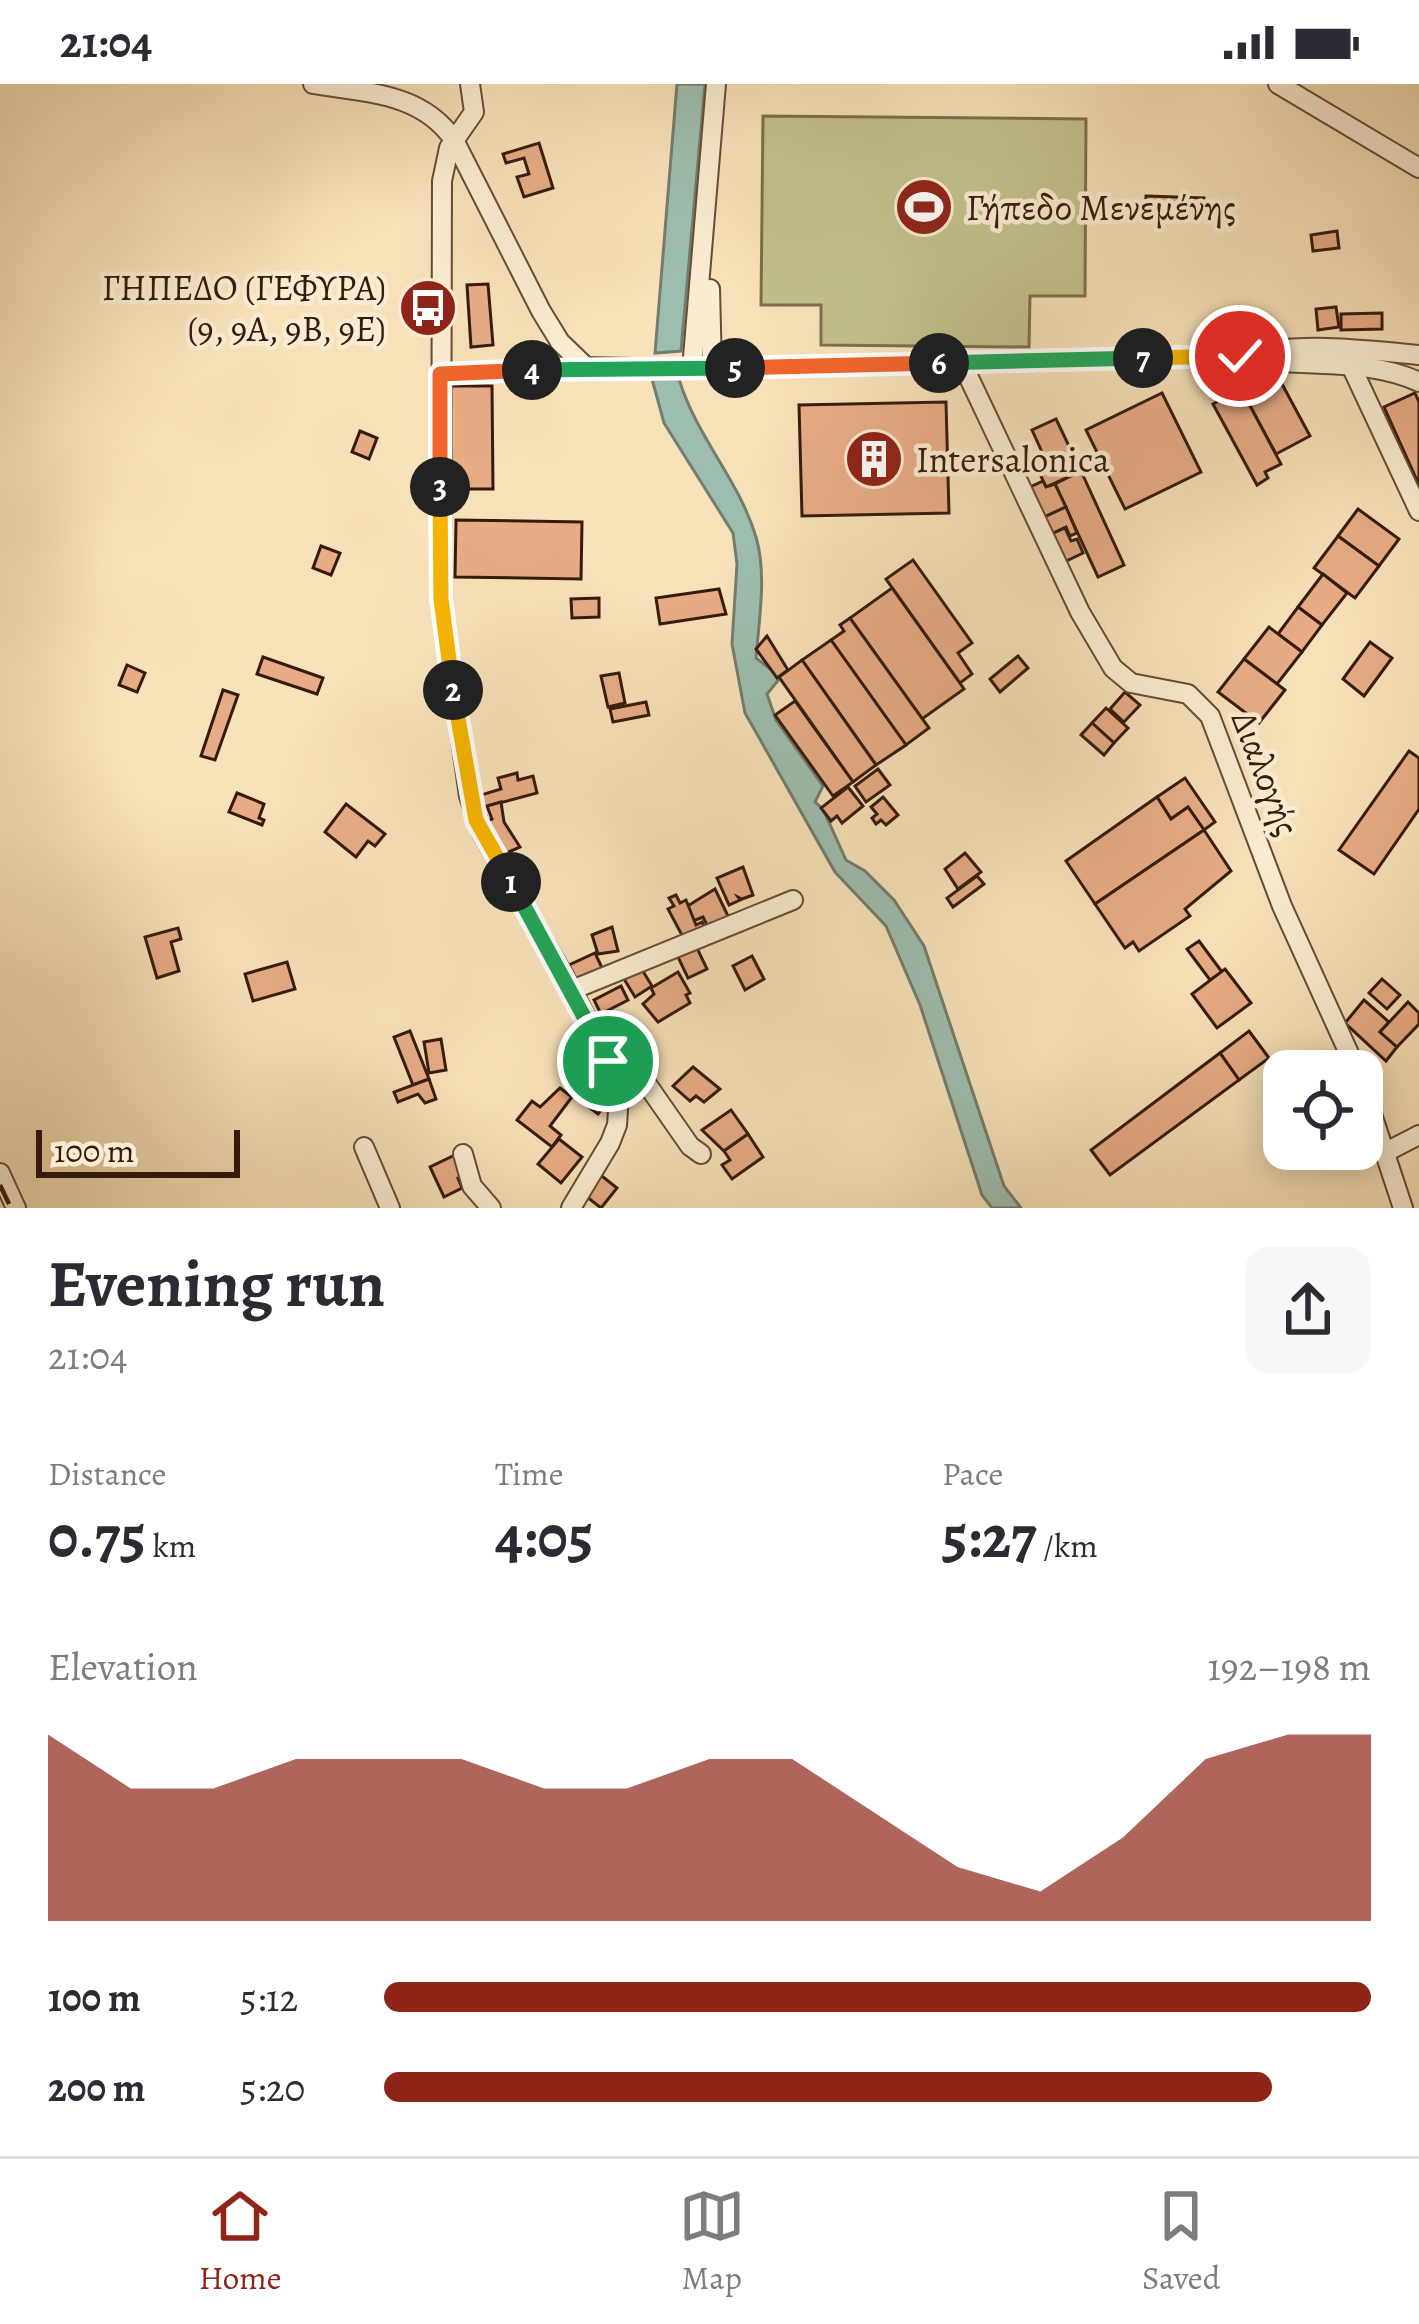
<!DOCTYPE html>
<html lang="en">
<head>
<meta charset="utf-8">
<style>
	:root { --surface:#fff; --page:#f7f7f7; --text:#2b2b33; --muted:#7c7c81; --line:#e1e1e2; --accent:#8f2418 }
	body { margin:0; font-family:Alegreya,serif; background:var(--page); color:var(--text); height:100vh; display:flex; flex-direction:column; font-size:45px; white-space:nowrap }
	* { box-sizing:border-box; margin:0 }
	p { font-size:39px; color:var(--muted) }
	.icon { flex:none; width:66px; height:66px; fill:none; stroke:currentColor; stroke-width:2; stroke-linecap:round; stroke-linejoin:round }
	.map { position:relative; height:1124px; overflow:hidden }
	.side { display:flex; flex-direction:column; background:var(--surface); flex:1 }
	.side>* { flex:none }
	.fabs { position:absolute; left:1263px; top:966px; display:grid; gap:24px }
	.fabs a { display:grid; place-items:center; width:120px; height:120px; border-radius:24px; background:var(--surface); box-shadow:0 6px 30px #0003; font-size:60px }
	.scale { position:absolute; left:36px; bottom:30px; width:204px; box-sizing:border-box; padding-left:12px; border:6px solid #361b0c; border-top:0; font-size:33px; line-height:42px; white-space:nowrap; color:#361b0c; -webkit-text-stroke:9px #faecd2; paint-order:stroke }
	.pin { position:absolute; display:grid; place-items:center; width:102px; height:102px; color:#fff; margin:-51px; border:6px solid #fff; border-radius:50%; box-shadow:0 3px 12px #0007 }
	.km { position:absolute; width:60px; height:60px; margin:-30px; border-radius:50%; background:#222; color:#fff; font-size:33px; line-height:60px; text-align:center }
	.round { display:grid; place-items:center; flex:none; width:126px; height:126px; border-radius:24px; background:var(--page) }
	.summary { display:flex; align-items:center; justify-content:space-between; height:204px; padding:0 48px }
	h1 { font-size:66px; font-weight:700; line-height:90px }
	.stats { display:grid; grid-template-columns:repeat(3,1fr); gap:18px; height:204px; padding:12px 48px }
	.stats div { display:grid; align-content:center }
	.stats b { font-size:60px; font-weight:700 }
	.stats small { font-size:33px; font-weight:400 }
	.stats p { font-size:33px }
	.chart { height:336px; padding:24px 48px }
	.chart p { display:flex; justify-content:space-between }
	.chart svg { width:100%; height:216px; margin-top:12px; fill:var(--accent); opacity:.7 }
	ul { padding:0 48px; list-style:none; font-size:39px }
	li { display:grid; grid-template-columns:192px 144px 1fr; align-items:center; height:90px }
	li i { height:30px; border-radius:15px; background:var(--accent) }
	.status { display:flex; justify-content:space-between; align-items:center; height:84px; padding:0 60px; background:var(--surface); direction:ltr }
	.status svg { height:33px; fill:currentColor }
	.tab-bar { display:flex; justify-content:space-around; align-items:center; height:168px; border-top:3px solid var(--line); background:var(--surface); font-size:33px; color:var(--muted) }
	.tab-bar a { display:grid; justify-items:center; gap:6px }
	.tab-bar .current { color:var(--accent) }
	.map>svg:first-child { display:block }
</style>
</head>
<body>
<div class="status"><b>21:04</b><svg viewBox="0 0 49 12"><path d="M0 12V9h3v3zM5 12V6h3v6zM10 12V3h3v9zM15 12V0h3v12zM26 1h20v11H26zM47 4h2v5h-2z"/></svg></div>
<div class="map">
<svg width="1419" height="1124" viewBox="0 0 1419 1124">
	<rect width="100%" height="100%" fill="#f7e1b9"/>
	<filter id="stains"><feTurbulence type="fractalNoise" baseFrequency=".00167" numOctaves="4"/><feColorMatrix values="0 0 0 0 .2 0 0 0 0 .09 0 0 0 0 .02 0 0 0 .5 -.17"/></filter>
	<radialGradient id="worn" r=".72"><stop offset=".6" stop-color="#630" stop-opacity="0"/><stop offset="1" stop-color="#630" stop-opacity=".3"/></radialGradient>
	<polygon fill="#c2c18b" stroke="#7c6e4c" stroke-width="3" points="763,32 1086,35 1085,212 1030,212 1029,263 821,261 821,221 761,221"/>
	<g fill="#9dbeaf" stroke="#747d6e" stroke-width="3">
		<polygon points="677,0 705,0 681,267 655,269"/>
		<path d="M652 295H679C696 352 739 396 756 453 767 490 759 536 756 574L781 593 767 610 776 636 823 702 815 718 823 725 846 776 865 787 894 816 924 862 1004 1102 1021 1124H992L982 1111 920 921 886 842 835 788 745 629 732 560 737 480 733 449 664 339Z"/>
	</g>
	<g fill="#e7ac86" stroke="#361b0c" stroke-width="3">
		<polygon points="539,59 553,104 524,113 517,93 529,90 524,74 506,79 503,70"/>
		<polygon points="1146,112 1204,114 1204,129 1145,126"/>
		<polygon points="1337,147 1339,164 1313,167 1311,151"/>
		<polygon points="488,200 493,261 471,263 467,201"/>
		<polygon points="1336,223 1339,243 1318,246 1316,225"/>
		<polygon points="1382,229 1382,245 1341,246 1341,230"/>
		<polygon points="1275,287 1310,352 1276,370 1241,305"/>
		<polygon points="450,302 492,302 493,405 451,405"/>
		<polygon points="1241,305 1281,380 1265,388 1268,394 1257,401 1213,320"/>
		<polygon points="1162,309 1201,388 1125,425 1086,346"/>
		<polygon points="1415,309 1419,318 1419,401 1384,323"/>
		<polygon points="946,318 949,429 802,432 799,321"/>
		<polygon points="1056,335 1081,387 1046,403 1032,373 1042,368 1032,346"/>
		<polygon points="360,347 377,354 369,375 352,368"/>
		<polygon points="1081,387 1124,481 1098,493 1055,400"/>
		<polygon points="1043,397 1046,403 1055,400 1066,423 1040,435 1026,405"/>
		<polygon points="1066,423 1077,449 1070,452 1066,443 1047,452 1040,435"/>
		<polygon points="1358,425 1399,455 1379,482 1338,452"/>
		<polygon points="456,436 582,438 581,495 455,493"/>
		<polygon points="1065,444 1071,457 1077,455 1083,469 1060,480 1047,452"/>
		<polygon points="1338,452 1379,482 1355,514 1314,484"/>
		<polygon points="321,462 340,469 331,491 313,484"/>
		<polygon points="913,476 972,559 958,569 972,590 960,599 886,495"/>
		<polygon points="1323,490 1347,509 1322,541 1298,523"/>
		<polygon points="892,504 964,605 922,635 850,534"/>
		<polygon points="719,505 726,530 660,540 656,514"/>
		<polygon points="599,514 599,533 572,534 571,515"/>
		<polygon points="1298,523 1322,541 1302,568 1278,550"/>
		<polygon points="850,534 929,644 906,661 831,556 844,547 840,541"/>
		<polygon points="1269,543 1302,568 1277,600 1244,575"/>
		<polygon points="767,552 788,586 777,594 756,565"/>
		<polygon points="831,556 906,661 876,681 802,576"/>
		<polygon points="1370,558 1392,574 1364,612 1343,595"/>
		<polygon points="1018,572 1028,584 1000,608 990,595"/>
		<polygon points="263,573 323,594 317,610 257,590"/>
		<polygon points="1244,575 1285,606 1259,639 1218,608"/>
		<polygon points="802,576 876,681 853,698 779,593"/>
		<polygon points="127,581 145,589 137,608 119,601"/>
		<polygon points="619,589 625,619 608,623 601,592"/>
		<polygon points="223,606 238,611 215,676 201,672"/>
		<polygon points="1125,608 1140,621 1124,638 1110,625"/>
		<polygon points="795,617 853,698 833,712 775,631"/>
		<polygon points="646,618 649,631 613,638 610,625"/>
		<polygon points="1106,624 1128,644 1114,659 1092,639"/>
		<polygon points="1092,639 1114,659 1104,671 1081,651"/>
		<polygon points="1409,667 1419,674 1419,725 1374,790 1339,766"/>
		<polygon points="878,685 890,701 866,718 855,702"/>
		<polygon points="517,689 518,696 533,692 537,709 481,724 481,711 501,705 498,694"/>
		<polygon points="1185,694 1215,738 1204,746 1188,723 1171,735 1157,713"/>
		<polygon points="848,703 863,722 842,739 837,732 831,737 821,724"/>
		<polygon points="237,709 264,720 259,734 264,736 262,741 229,728"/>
		<polygon points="883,713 898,731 886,741 881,736 876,740 872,734 877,730 871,723"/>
		<polygon points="1157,713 1171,735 1188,723 1204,746 1095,820 1066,777"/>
		<polygon points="501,718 504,738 520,763 504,770 502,765 498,767 486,738 492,735 487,722"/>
		<polygon points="346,720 385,750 375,762 368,757 356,773 325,748"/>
		<polygon points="1204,746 1231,787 1185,825 1190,832 1139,867 1133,858 1125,864 1095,820"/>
		<polygon points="965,769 981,788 958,805 945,785"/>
		<polygon points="743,783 753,811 742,815 738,813 740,816 729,821 717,794"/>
		<polygon points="977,792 984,800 953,823 947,814"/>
		<polygon points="715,805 729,834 707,841 703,833 693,837 686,823"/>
		<polygon points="676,811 680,819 686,816 696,841 702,838 705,844 684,855 668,825 674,822 669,814"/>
		<polygon points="612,843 618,867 598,870 592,851"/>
		<polygon points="178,844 181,855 171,858 179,887 157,894 145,853"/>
		<polygon points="1199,857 1222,888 1210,896 1187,865"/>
		<polygon points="696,862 707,885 688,894 677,871"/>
		<polygon points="595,869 603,886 577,898 569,881"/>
		<polygon points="752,872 764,895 745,906 733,882"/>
		<polygon points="287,878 295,905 253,917 245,890"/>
		<polygon points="641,884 652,902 635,913 624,895"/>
		<polygon points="1225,885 1251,919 1217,944 1192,910"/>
		<polygon points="678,888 690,909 686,911 690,919 658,938 643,920 654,910 651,904"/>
		<polygon points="1382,895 1400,911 1387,925 1369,909"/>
		<polygon points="621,902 628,916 601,930 594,916"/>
		<polygon points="1364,916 1389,938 1380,948 1397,963 1386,977 1345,939"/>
		<polygon points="1408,918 1419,929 1419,940 1397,963 1380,948"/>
		<polygon points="410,947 429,995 413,1001 394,953"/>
		<polygon points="1249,947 1269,974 1239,996 1220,969"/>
		<polygon points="441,955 446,986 429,989 424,958"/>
		<polygon points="1220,969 1239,996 1110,1091 1091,1066"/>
		<polygon points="693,983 720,1005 704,1018 696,1012 690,1017 673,1002"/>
		<polygon points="429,995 436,1015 425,1019 418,1010 398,1018 394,1008"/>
		<polygon points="589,1002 608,1017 598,1030 578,1015"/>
		<polygon points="560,1004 572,1013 550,1042 561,1051 552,1063 517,1036 532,1017 540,1023"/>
		<polygon points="731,1026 748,1050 724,1067 702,1046"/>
		<polygon points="748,1050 763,1073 732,1095 722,1081 730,1076 724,1067"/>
		<polygon points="559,1055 582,1073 561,1099 538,1080"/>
		<polygon points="455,1071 465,1091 458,1094 462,1104 444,1113 430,1083"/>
		<polygon points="598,1089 617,1104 601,1124 582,1109"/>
	</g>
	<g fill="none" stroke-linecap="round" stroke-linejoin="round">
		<g stroke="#664c37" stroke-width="22">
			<g id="minor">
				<path d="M313 0C366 9 421 8 454 56L541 227 560 258 586 283"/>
				<polyline points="470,0 474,28 449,64 442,97 441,515 469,712 482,749 572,906 608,977 619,1012 617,1041 610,1059 571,1124"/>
				<polyline points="1278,0 1419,84"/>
				<polyline points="710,205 712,284"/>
				<path d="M1251 274C1305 284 1369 274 1419 298"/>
				<polyline points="962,279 1080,528 1113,584 1131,599 1188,610 1210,632 1282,822 1357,987"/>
				<polyline points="1352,284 1419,427"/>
				<polyline points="692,285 716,0"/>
				<path d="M440 290 586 283 677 285 1240 272C1299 258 1360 265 1419 271"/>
				<polyline points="572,906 793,816"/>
				<polyline points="616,1000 627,995 644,996 690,1062 701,1070"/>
				<polyline points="1362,1000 1403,1124"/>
				<polyline points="364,1063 390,1124"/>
				<polyline points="1386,1068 1419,1051"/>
				<polyline points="463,1070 472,1102 491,1124"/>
				<polyline points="0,1089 16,1124"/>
			</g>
		</g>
		<use href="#minor" stroke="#faecd2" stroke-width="18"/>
		<polyline stroke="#361b0c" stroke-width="4.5" stroke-dasharray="21 21" stroke-linecap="butt" points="0,1101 11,1124"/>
	</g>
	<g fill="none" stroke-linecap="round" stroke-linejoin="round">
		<g stroke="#fff" stroke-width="24">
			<polyline id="split-1" points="511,798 608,977"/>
		</g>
		<g stroke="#fff" stroke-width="24">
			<polyline id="split-2" points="453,606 476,736 511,798"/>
		</g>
		<g stroke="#fff" stroke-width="24">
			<polyline id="split-3" points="440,403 441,515 453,606"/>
		</g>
		<g stroke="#fff" stroke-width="24">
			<polyline id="split-4" points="440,403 440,290 532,286"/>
		</g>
		<g stroke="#fff" stroke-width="24">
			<polyline id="split-5" points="532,286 735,284"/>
		</g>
		<g stroke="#fff" stroke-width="24">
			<polyline id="split-6" points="735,284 939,279"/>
		</g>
		<g stroke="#fff" stroke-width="24">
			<polyline id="split-7" points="939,279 1143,274"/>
		</g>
		<g stroke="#fff" stroke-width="24">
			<polyline id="split-8" points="1143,274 1240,272"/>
		</g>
		<use href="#split-1" stroke="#22a559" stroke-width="15"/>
		<use href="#split-2" stroke="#f5b400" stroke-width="15"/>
		<use href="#split-3" stroke="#f5b400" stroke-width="15"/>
		<use href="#split-4" stroke="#f0652b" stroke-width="15"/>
		<use href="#split-5" stroke="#22a559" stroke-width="15"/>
		<use href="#split-6" stroke="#f0652b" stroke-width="15"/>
		<use href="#split-7" stroke="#22a559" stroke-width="15"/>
		<use href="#split-8" stroke="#f5b400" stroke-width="15"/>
	</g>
	<defs>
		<g id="stadium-disc" transform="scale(3)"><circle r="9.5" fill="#8f2418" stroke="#faecd2"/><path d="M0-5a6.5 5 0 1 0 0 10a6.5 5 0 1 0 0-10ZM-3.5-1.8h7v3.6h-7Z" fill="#fff"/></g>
		<g id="bus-disc" transform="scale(3)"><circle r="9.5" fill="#8f2418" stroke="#faecd2"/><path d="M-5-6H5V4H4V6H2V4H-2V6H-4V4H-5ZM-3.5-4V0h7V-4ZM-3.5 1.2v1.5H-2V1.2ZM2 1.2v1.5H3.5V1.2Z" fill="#fff"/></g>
		<g id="building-disc" transform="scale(3)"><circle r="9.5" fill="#8f2418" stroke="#faecd2"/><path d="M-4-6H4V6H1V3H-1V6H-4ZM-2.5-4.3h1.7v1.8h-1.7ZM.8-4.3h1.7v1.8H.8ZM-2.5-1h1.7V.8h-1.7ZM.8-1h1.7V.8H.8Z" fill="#fff"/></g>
	</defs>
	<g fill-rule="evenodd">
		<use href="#stadium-disc" x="924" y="123"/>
		<use href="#bus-disc" x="428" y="224"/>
		<use href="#building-disc" x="874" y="375"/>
	</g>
	<g text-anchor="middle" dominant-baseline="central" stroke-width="9" stroke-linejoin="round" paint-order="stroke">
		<g font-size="36" fill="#361b0c" stroke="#faecd2" text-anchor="start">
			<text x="966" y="123">Γήπεδο Μενεμένης</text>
			<text x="386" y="203" text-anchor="end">ΓΗΠΕΔΟ (ΓΕΦΥΡΑ)<tspan x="386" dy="41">(9, 9Α, 9Β, 9Ε)</tspan></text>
			<text x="916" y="375">Intersalonica</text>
		</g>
		<g font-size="36" fill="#361b0c" stroke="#faecd2">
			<text transform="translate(1266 689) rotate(69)">Διαλογής</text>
		</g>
	</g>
	<rect width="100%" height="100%" filter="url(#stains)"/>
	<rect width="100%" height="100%" fill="url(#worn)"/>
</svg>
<div class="fabs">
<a><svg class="icon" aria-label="locate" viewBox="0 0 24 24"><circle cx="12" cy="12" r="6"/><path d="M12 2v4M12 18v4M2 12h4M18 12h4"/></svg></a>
</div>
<div class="scale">100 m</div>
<div class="pin" style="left:608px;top:977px;background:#1e9e55"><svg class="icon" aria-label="arrive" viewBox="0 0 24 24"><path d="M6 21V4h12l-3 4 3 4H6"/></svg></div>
<div class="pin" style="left:1240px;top:272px;background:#d93025"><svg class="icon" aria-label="check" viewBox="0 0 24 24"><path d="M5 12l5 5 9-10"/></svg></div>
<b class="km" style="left:511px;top:798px">1</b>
<b class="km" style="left:453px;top:606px">2</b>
<b class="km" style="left:440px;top:403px">3</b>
<b class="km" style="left:532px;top:286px">4</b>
<b class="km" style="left:735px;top:284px">5</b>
<b class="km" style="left:939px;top:279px">6</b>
<b class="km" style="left:1143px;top:274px">7</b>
</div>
<section class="side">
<div class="summary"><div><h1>Evening run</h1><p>21:04</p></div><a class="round"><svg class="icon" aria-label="share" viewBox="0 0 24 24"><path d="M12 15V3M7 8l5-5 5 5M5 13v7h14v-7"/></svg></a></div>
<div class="stats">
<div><p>Distance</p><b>0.75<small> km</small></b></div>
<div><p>Time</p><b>4:05</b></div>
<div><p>Pace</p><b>5:27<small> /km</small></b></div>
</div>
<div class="chart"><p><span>Elevation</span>192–198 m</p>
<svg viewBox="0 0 160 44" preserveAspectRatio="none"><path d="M0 44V6L10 17L20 17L30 11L40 11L50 11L60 17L70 17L80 11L90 11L100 22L110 33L120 38L130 27L140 11L150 6L160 6V44z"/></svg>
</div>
<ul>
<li><b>100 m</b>5:12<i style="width:100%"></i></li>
<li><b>200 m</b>5:20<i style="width:90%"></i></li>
</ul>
</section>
<nav class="tab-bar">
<a class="current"><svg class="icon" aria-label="home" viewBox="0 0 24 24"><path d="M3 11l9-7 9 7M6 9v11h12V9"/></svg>Home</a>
<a><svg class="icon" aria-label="map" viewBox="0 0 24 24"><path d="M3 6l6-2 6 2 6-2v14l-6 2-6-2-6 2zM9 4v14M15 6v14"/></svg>Map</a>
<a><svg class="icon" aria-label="saved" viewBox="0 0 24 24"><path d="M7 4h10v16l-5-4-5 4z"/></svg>Saved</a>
</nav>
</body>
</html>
